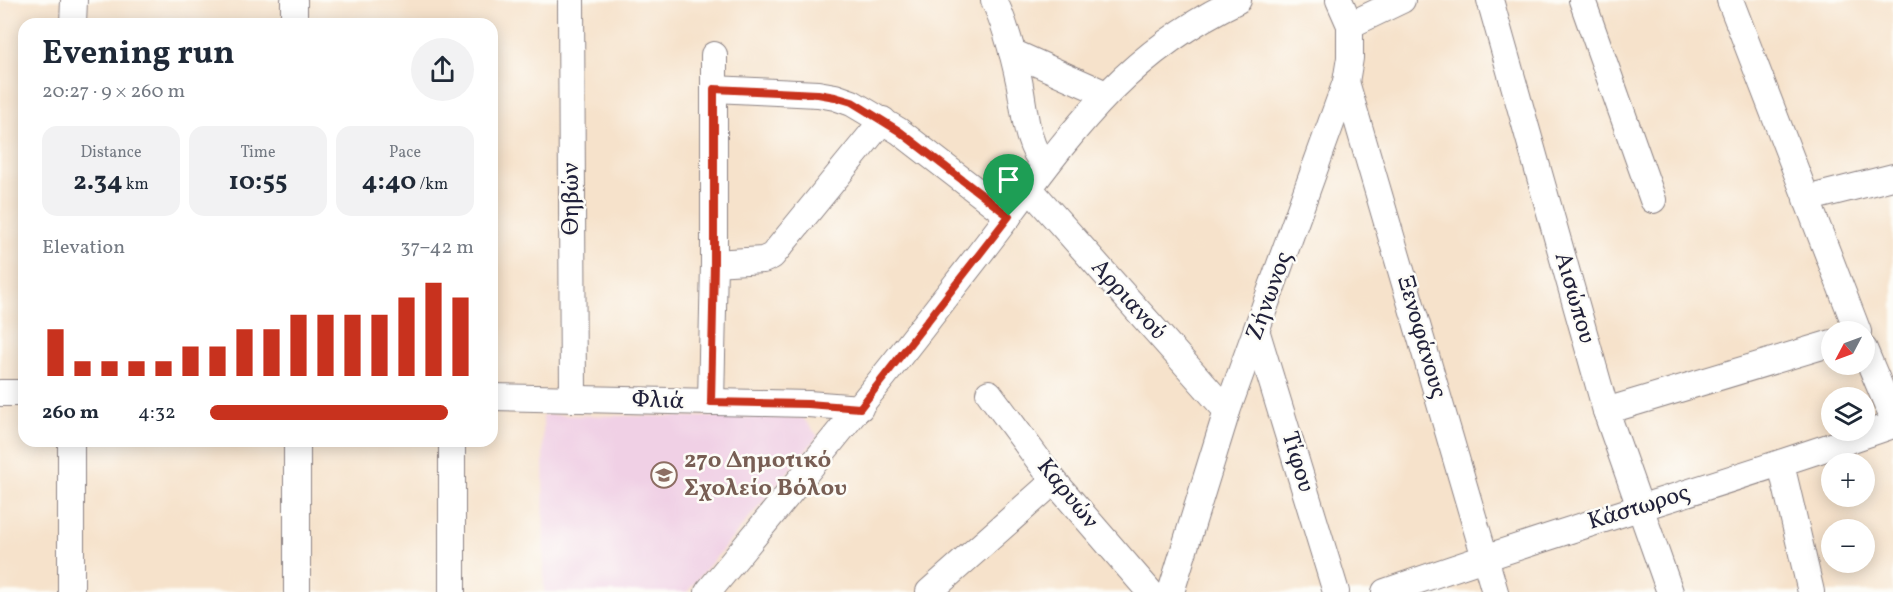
<!DOCTYPE html>
<html lang="en">
<head>
<meta charset="utf-8">
<style>
	:root { --surface:#fff; --page:#f2f2f3; --text:#1f2937; --muted:#747a83; --accent:#c8321e }
	body { margin:0; font-family:Vollkorn,serif; background:var(--page); color:var(--text); height:100vh; display:flex; flex-direction:column; font-size:22px; white-space:nowrap }
	* { box-sizing:border-box; margin:0 }
	p { font-size:20px; color:var(--muted) }
	.icon { flex:none; width:33px; height:33px; fill:none; stroke:currentColor; stroke-width:2; stroke-linecap:round; stroke-linejoin:round }
	.map { position:relative; flex:1; overflow:hidden }
	.details { position:absolute; left:18px; top:18px; width:480px; height:429px; display:flex; flex-direction:column; background:var(--surface); border-radius:18px; box-shadow:0 3px 15px #0003 }
	.details>* { flex:none }
	.needle { width:39px; rotate:229deg }
	.fabs { position:absolute; left:1821px; top:321px; display:grid; gap:12px }
	.fabs a { display:grid; place-items:center; width:54px; height:54px; border-radius:50%; background:var(--surface); box-shadow:0 3px 15px #0003; font-size:30px }
	.pin { position:absolute; display:grid; place-items:center; width:51px; height:51px; color:#fff; margin:-62px -26px; border-radius:50% 50% 50% 0; rotate:-45deg; box-shadow:0 0 6px #0007 }
	.pin .icon { rotate:45deg }
	.round { display:grid; place-items:center; flex:none; width:63px; height:63px; border-radius:32px; background:var(--page) }
	.headline { display:flex; align-items:center; justify-content:space-between; height:102px; padding:0 24px }
	h1 { font-size:33px; font-weight:700; line-height:45px }
	.stats { display:grid; grid-template-columns:repeat(3,1fr); gap:9px; height:102px; padding:6px 24px }
	.stats div { display:grid; align-content:center; border-radius:15px; background:var(--page); text-align:center }
	.stats b { font-size:26px; font-weight:700 }
	.stats small { font-size:16px; font-weight:400 }
	.stats p { font-size:16px }
	.chart { height:168px; padding:12px 24px }
	.chart p { display:flex; justify-content:space-between }
	.chart svg { width:100%; height:108px; margin-top:6px; stroke:var(--accent); stroke-width:6 }
	ul { padding:0 24px; list-style:none; font-size:20px }
	li { display:grid; grid-template-columns:96px 72px 1fr; align-items:center; height:45px }
	li i { height:15px; border-radius:8px; background:var(--accent) }
	.map>svg:first-child { display:block }
</style>
</head>
<body>
<div class="map">
<svg width="1893" height="592" viewBox="0 0 1893 592">
	<rect width="100%" height="100%" fill="#fdfcf7"/>
	<filter id="ink" filterUnits="userSpaceOnUse"><feTurbulence type="fractalNoise" baseFrequency=".0167" numOctaves="2"/><feDisplacementMap in="SourceGraphic" scale="12" xChannelSelector="R" yChannelSelector="G"/><feConvolveMatrix kernelMatrix="1 2 1 2 8 2 1 2 1" color-interpolation-filters="sRGB"/></filter>
	<filter id="wash" filterUnits="userSpaceOnUse"><feTurbulence type="fractalNoise" baseFrequency=".008" numOctaves="4" result="noise"/><feDisplacementMap in="SourceGraphic" scale="24" xChannelSelector="R" yChannelSelector="G"/><feGaussianBlur stdDeviation="1.35" result="paint"/><feColorMatrix in="noise" values="0 0 0 0 0 0 0 0 0 0 0 0 0 0 0 0 0 1.4 0 .05"/><feComposite in="paint" operator="in"/></filter>
	<g filter="url(#wash)">
		<rect width="100%" height="100%" fill="#f6e2cb"/>
		<polygon fill="#f0d0e5" points="543,415 803,418 818,436 687,592 544,592"/>
	</g>
	<g filter="url(#ink)">
		<g fill="none" stroke-linecap="round" stroke-linejoin="round">
			<g stroke="#8c8283" stroke-width="28">
				<g id="minor">
					<polyline points="294,0 294,24"/>
					<polyline points="571,0 573,399"/>
					<path d="M994 0C1006 26 1013 53 1019 81 1025 110 1025 143 1045 166"/>
					<polyline points="1490,0 1606,411 1670,592"/>
					<polyline points="1582,0 1653,200"/>
					<polyline points="1730,0 1858,332"/>
					<polyline points="73,24 74,0"/>
					<polyline points="1350,25 1402,0"/>
					<polyline points="1012,52 1106,94"/>
					<polyline points="1346,82 1495,592"/>
					<polyline points="714,89 818,94 835,97 852,103 899,131 1009,216"/>
					<polyline points="1029,188 1227,411"/>
					<polyline points="1806,199 1893,177"/>
					<polyline points="714,263 763,260 772,256 883,120"/>
					<polyline points="1257,333 1336,592"/>
					<polyline points="1864,349 1893,418"/>
					<polyline points="0,393 24,393"/>
					<polyline points="989,393 1054,481 1150,592"/>
					<polyline points="492,397 808,404 860,408"/>
					<polyline points="711,402 714,263 714,55"/>
					<polyline points="1606,411 1832,343"/>
					<polyline points="297,441 297,592"/>
					<polyline points="1781,464 1811,592"/>
					<polyline points="71,592 71,441"/>
					<polyline points="452,592 452,441"/>
					<path d="M708 592C782 502 857 412 928 320 955 285 983 250 1009 215 1078 123 1131 51 1238 0"/>
					<polyline points="929,592 1054,481"/>
					<polyline points="1171,592 1227,411 1346,82 1350,58 1350,25 1339,0"/>
					<path d="M1385 592C1553 532 1725 484 1893 425"/>
				</g>
			</g>
			<use href="#minor" stroke="#fff" stroke-width="26"/>
		</g>
	</g>
	<g fill="none" stroke-linecap="round" stroke-linejoin="round" filter="url(#ink)">
		<g stroke="#fff" stroke-width="12">
			<polygon id="route" points="714,89 818,94 835,97 852,102 899,131 1009,216 860,408 808,404 711,402 714,263"/>
		</g>
		<use href="#route" stroke="#c8321e" stroke-width="8"/>
	</g>
	<defs>
		<g id="school-ring" transform="scale(1.35)"><circle r="9.5" fill="#fdfcf7" stroke="#8d6e63" stroke-width="1.5"/><path d="M0-5L7-2L0 1L-7-2ZM-4 1L0 2.5L4 1V4Q0 6-4 4Z" fill="#8d6e63"/></g>
	</defs>
	<g fill-rule="evenodd">
		<use href="#school-ring" x="664" y="475"/>
	</g>
	<g text-anchor="middle" dominant-baseline="central" stroke-width="5" stroke-linejoin="round" paint-order="stroke">
		<g font-size="24" fill="#22223b" stroke="#fdfcf7">
			<text transform="translate(572 199) rotate(-90)">Θηβών</text>
			<text transform="translate(1270 296) rotate(-70)">Ζήνωνος</text>
			<text transform="translate(1574 298) rotate(74)">Αισώπου</text>
			<text transform="translate(1128 300) rotate(48)">Αρριανού</text>
			<text transform="translate(1421 337) rotate(74)">Ξενοφάνους</text>
			<text transform="translate(658 401) rotate(2)">Φλιά</text>
			<text transform="translate(1297 462) rotate(73)">Τίφου</text>
			<text transform="translate(1067 494) rotate(51)">Καρυών</text>
			<text transform="translate(1639 508) rotate(-17)">Κάστωρος</text>
		</g>
		<g font-size="24" font-weight="bold" fill="#785e54" stroke="#fdfcf7" text-anchor="start">
			<text x="684" y="461">27ο Δημοτικό<tspan x="684" dy="28">Σχολείο Βόλου</tspan></text>
		</g>
	</g>
</svg>
<div class="fabs">
<a><svg class="needle" viewBox="-14 -14 28 28"><path d="M0-13l5 13h-10z" fill="#e53935"/><path d="M0 13l5-13h-10z" fill="#747a83"/></svg></a>
<a><svg class="icon" aria-label="layers" viewBox="0 0 24 24"><path d="M12 4l9 5-9 5-9-5zM3 14l9 5 9-5"/></svg></a>
<a>+</a>
<a>−</a>
</div>
<div class="pin" style="left:1009px;top:216px;background:#1e9e55"><svg class="icon" aria-label="arrive" viewBox="0 0 24 24"><path d="M6 21V4h12l-3 4 3 4H6"/></svg></div>
<section class="details">
<div class="headline"><div><h1>Evening run</h1><p>20:27 · 9 × 260 m</p></div><a class="round"><svg class="icon" aria-label="share" viewBox="0 0 24 24"><path d="M12 15V3M7 8l5-5 5 5M5 13v7h14v-7"/></svg></a></div>
<div class="stats">
<div><p>Distance</p><b>2.34<small> km</small></b></div>
<div><p>Time</p><b>10:55</b></div>
<div><p>Pace</p><b>4:40<small> /km</small></b></div>
</div>
<div class="chart"><p><span>Elevation</span>37–42 m</p>
<svg viewBox="0 0 160 44" preserveAspectRatio="none"><path d="M5 44V25M15 44V38M25 44V38M35 44V38M45 44V38M55 44V32M65 44V32M75 44V25M85 44V25M95 44V19M105 44V19M115 44V19M125 44V19M135 44V12M145 44V6M155 44V12"/></svg>
</div>
<ul>
<li><b>260 m</b>4:32<i style="width:90%"></i></li>
</ul>
</section>
</div>
</body>
</html>
